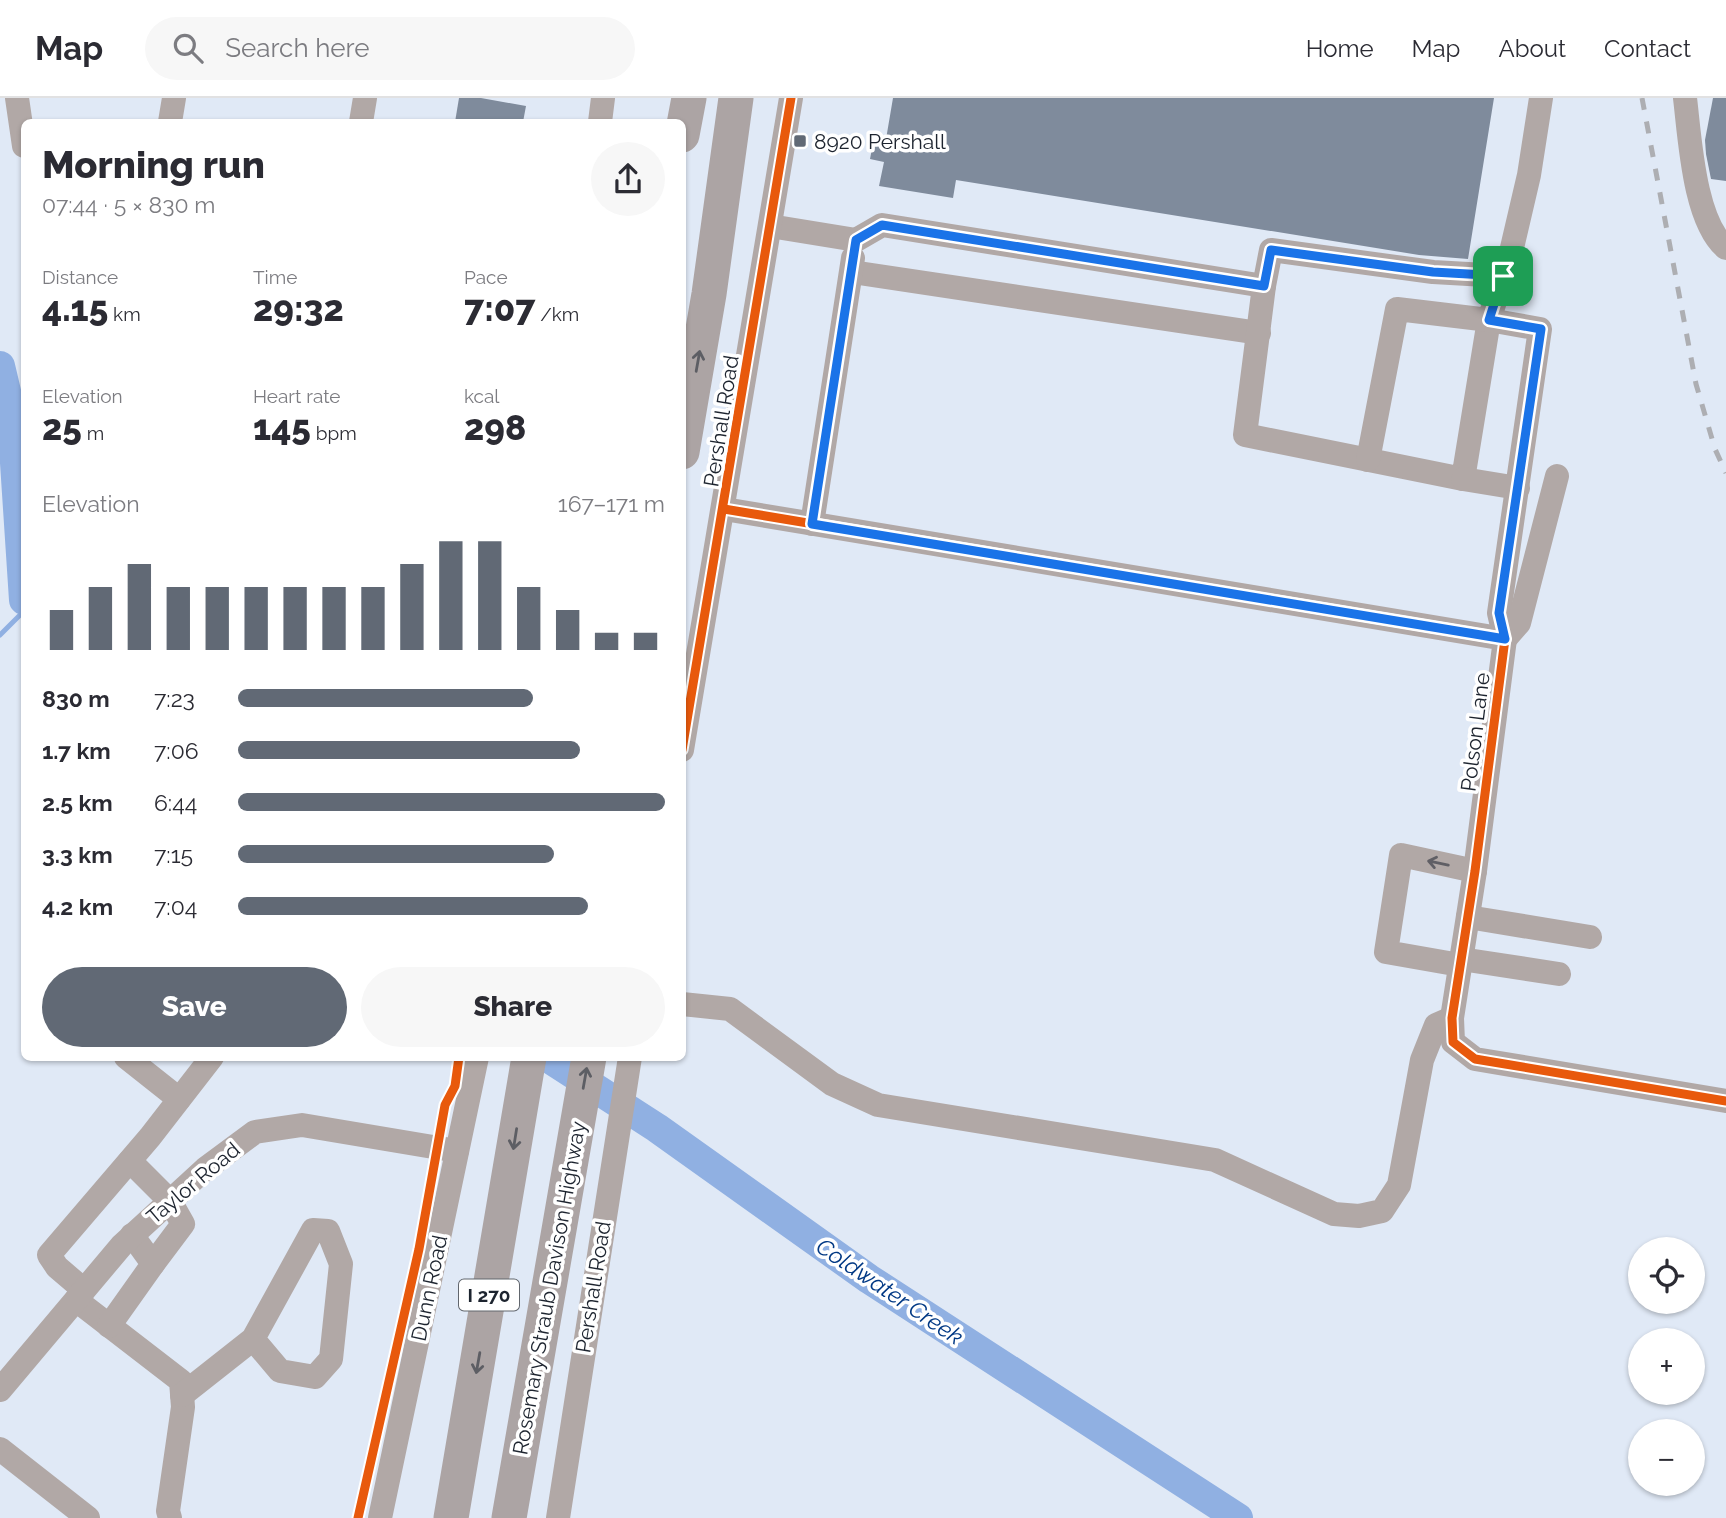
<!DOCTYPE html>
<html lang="en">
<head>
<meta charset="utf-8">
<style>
	:root { --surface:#fff; --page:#f7f7f7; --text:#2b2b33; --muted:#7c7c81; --line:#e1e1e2; --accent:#616975 }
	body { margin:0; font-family:Raleway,sans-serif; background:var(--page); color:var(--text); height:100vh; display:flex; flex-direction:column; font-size:26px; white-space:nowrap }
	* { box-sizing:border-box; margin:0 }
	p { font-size:23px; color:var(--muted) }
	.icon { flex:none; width:38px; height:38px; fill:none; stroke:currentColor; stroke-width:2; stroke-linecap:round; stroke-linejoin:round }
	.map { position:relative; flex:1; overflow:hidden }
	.panel { position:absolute; left:21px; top:21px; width:665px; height:942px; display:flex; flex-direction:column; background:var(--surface); border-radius:10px; box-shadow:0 2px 5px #0004 }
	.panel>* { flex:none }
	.tools { position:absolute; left:1628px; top:1139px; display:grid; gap:14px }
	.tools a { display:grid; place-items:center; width:77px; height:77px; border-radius:50%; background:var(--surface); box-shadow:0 2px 5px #0004; font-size:35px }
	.pin { position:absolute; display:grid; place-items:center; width:60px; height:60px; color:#fff; margin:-30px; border-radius:14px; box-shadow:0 4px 10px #0006 }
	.round { display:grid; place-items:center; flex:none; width:74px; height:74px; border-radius:37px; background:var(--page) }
	.summary { display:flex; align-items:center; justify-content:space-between; height:119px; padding:0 21px }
	h1 { font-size:38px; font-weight:800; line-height:52px }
	.figures { display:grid; grid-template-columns:repeat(3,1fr); gap:10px; height:119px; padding:7px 21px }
	.figures div { display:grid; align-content:center }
	.figures b { font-size:35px; font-weight:800 }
	.figures small { font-size:19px; font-weight:400 }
	.figures p { font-size:19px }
	.chart { height:196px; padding:14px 21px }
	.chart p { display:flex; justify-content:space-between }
	.chart svg { width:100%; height:126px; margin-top:7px; stroke:var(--accent); stroke-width:6 }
	.action { display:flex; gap:14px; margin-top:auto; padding:14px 21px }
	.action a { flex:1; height:80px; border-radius:42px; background:var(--accent); color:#fff; font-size:28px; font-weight:800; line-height:80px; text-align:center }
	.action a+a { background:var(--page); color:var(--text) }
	ul { padding:0 21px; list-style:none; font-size:23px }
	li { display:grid; grid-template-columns:112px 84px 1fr; align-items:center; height:52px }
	li i { height:18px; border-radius:9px; background:var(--accent) }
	header { display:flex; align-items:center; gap:42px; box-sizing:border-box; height:98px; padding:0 35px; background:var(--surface); border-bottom:2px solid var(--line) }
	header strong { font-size:33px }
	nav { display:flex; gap:38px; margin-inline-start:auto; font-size:24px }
	.search { width:490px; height:63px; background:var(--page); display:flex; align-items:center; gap:18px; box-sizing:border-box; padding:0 24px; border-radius:38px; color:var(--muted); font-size:26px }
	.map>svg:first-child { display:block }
</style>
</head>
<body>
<header>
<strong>Map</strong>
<div class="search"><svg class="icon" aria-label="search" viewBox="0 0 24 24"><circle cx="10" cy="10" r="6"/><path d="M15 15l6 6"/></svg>Search here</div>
<nav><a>Home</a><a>Map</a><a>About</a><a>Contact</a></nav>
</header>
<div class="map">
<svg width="1726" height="1420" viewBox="0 0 1726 1420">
	<rect width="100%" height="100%" fill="#e0e9f6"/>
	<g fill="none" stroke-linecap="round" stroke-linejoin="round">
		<polyline stroke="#90b0e2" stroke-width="5" points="0,537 24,513"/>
		<g stroke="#90b0e2" stroke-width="30">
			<polyline points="0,268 12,319 24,502"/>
			<polyline points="547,959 657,1030 869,1181 1238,1420"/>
		</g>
	</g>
	<g fill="#7f8b9c">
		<polygon points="459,0 481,0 526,8 523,24 455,24"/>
		<polygon points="893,0 1494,0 1468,161 1419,157 956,82 953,100 879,88 884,64 870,61 873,45 885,47"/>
		<polygon points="1713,0 1726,0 1726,83 1711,81 1706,56 1705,42"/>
	</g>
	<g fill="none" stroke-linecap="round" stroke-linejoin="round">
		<g stroke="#b1a8a6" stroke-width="24">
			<polyline points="17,0 24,48"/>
			<path d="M1685 0C1690 41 1694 123 1726 150"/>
			<polyline points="170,24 174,0"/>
			<polyline points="361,24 365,0"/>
			<polyline points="600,24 603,0"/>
			<polyline points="770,128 856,142 882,127 1264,188 1271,152 1433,174 1503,178 1508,167 1529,77 1541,0"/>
			<polyline points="852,174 1259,235"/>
			<polyline points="1264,188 1245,337 1463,381 1489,222 1503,178"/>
			<polyline points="1368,362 1397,211 1489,222 1540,231 1499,515 1505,541"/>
			<polyline points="1463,381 1518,390"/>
			<polyline points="724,411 1505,541 1475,773 1452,920 1453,944 1475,961 1726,1003"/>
			<polyline points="812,426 853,160"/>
			<polyline points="1505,541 1519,525 1557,378"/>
			<polyline points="682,652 791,0"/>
			<polyline points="1468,819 1590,839"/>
			<polyline points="1461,861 1559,876"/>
			<polyline points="1460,867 1386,854 1401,757 1475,773"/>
			<polyline points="682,906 730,911 832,986 878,1007 1215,1062 1334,1116 1359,1118 1382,1113 1399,1087 1422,962 1436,927 1452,920"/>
			<polyline points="126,959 179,1001"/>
			<polyline points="130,1063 170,1103 183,1126 153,1166"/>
			<polyline points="84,1192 57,1169 49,1157 150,1039 212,959"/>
			<polyline points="76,1202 181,1283 183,1309 168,1413 170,1420"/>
			<polyline points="109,1228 153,1166 132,1137"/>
			<polyline points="0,1292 122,1147 205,1071 255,1034 302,1027 457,1053"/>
			<polyline points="182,1297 253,1241 313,1132 328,1133 341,1166 331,1261 315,1279 280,1273 253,1241"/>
			<polyline points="0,1351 88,1420"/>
			<polyline points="380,1420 477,959"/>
			<polyline points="558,1420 630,959"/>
		</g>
		<g stroke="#aca4a4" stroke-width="35">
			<polyline points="682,37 689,0"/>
			<polyline points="682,354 709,196 736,0"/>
			<polyline points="451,1420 529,959"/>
			<polyline points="509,1420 589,959"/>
		</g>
		<polyline stroke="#adaeb2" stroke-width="5" stroke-dasharray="12 12" stroke-linecap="butt" points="1642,0 1696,286 1715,351 1726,375"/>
		<g stroke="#fff" stroke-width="13">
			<g id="cycleway">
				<polyline points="724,411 1505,541 1475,773 1452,920 1453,944 1475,961 1726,1003"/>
				<polyline points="682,652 791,0"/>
				<polyline points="358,1420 419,1151 445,1007 455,988 459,959"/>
			</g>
		</g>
		<use href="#cycleway" stroke="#e8590c" stroke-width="9"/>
	</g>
	<defs><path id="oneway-shaft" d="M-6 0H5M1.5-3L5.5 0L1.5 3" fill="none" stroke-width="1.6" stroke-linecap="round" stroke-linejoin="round" transform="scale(1.75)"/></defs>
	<g stroke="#5d5e64">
		<use href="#oneway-shaft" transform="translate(698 263) rotate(-80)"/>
		<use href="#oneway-shaft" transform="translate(585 980) rotate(-80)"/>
		<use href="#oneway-shaft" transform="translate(515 1041) rotate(99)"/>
		<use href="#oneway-shaft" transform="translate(478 1265) rotate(100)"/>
	</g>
	<use stroke="#605f65" href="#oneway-shaft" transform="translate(1438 765) rotate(-168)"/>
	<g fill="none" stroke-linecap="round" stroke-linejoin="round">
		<g stroke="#fff" stroke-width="14">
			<polygon id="route" points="882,127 1264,188 1271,152 1433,174 1503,178 1489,222 1541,231 1499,515 1505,541 812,426 856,142"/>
		</g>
		<use href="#route" stroke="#1a73e8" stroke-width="9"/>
	</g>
	<rect fill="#616975" stroke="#fff" stroke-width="2.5" x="793" y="36" width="14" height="14" rx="3.5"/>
	<g text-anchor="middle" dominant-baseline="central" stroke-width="7" stroke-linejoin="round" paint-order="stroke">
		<rect fill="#fff" stroke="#61666d" stroke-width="2" x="459" y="1181.5" width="60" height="31" rx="5"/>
		<g font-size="19" font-weight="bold" fill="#1d242f">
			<text x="489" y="1197">I 270</text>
		</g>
		<g font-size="21" fill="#1d242f" stroke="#fff" text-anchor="start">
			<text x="814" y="43">8920 Pershall</text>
		</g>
		<g font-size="21" fill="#1d242f" stroke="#fff">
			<text transform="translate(721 323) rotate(-81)">Pershall Road</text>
			<text transform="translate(1475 634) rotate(-83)">Polson Lane</text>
			<text transform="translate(193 1085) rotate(-40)">Taylor Road</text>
			<text transform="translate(593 1189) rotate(-81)">Pershall Road</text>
			<text transform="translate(429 1190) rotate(-78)">Dunn Road</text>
			<text transform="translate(549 1190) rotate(-80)">Rosemary Straub Davison Highway</text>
		</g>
		<g font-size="23" font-style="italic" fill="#003884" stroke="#fff">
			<text transform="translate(890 1193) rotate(34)">Coldwater Creek</text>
		</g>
	</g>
</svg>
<div class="tools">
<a><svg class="icon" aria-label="locate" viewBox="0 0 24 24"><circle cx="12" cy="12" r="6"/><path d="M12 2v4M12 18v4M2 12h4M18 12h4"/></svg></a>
<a>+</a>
<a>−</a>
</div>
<div class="pin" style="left:1503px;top:178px;background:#1e9e55"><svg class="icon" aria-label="arrive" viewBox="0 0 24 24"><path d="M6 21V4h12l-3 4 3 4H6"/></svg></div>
<section class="panel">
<div class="summary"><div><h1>Morning run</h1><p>07:44 · 5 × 830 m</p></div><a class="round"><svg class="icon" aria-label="share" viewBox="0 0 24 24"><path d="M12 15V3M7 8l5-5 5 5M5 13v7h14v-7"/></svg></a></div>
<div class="figures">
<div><p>Distance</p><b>4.15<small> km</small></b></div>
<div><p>Time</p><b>29:32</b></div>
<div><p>Pace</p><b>7:07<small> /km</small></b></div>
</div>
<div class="figures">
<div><p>Elevation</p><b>25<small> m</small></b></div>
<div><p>Heart rate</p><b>145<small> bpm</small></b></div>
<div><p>kcal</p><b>298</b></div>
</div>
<div class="chart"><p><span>Elevation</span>167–171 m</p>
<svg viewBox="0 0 160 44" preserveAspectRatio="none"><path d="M5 44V30M15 44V22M25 44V14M35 44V22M45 44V22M55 44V22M65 44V22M75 44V22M85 44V22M95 44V14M105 44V6M115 44V6M125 44V22M135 44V30M145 44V38M155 44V38"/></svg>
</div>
<ul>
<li><b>830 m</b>7:23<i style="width:69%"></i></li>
<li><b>1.7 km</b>7:06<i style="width:80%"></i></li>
<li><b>2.5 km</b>6:44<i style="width:100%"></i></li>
<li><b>3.3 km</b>7:15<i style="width:74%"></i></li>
<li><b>4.2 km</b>7:04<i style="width:82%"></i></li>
</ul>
<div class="action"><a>Save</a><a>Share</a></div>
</section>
</div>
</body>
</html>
